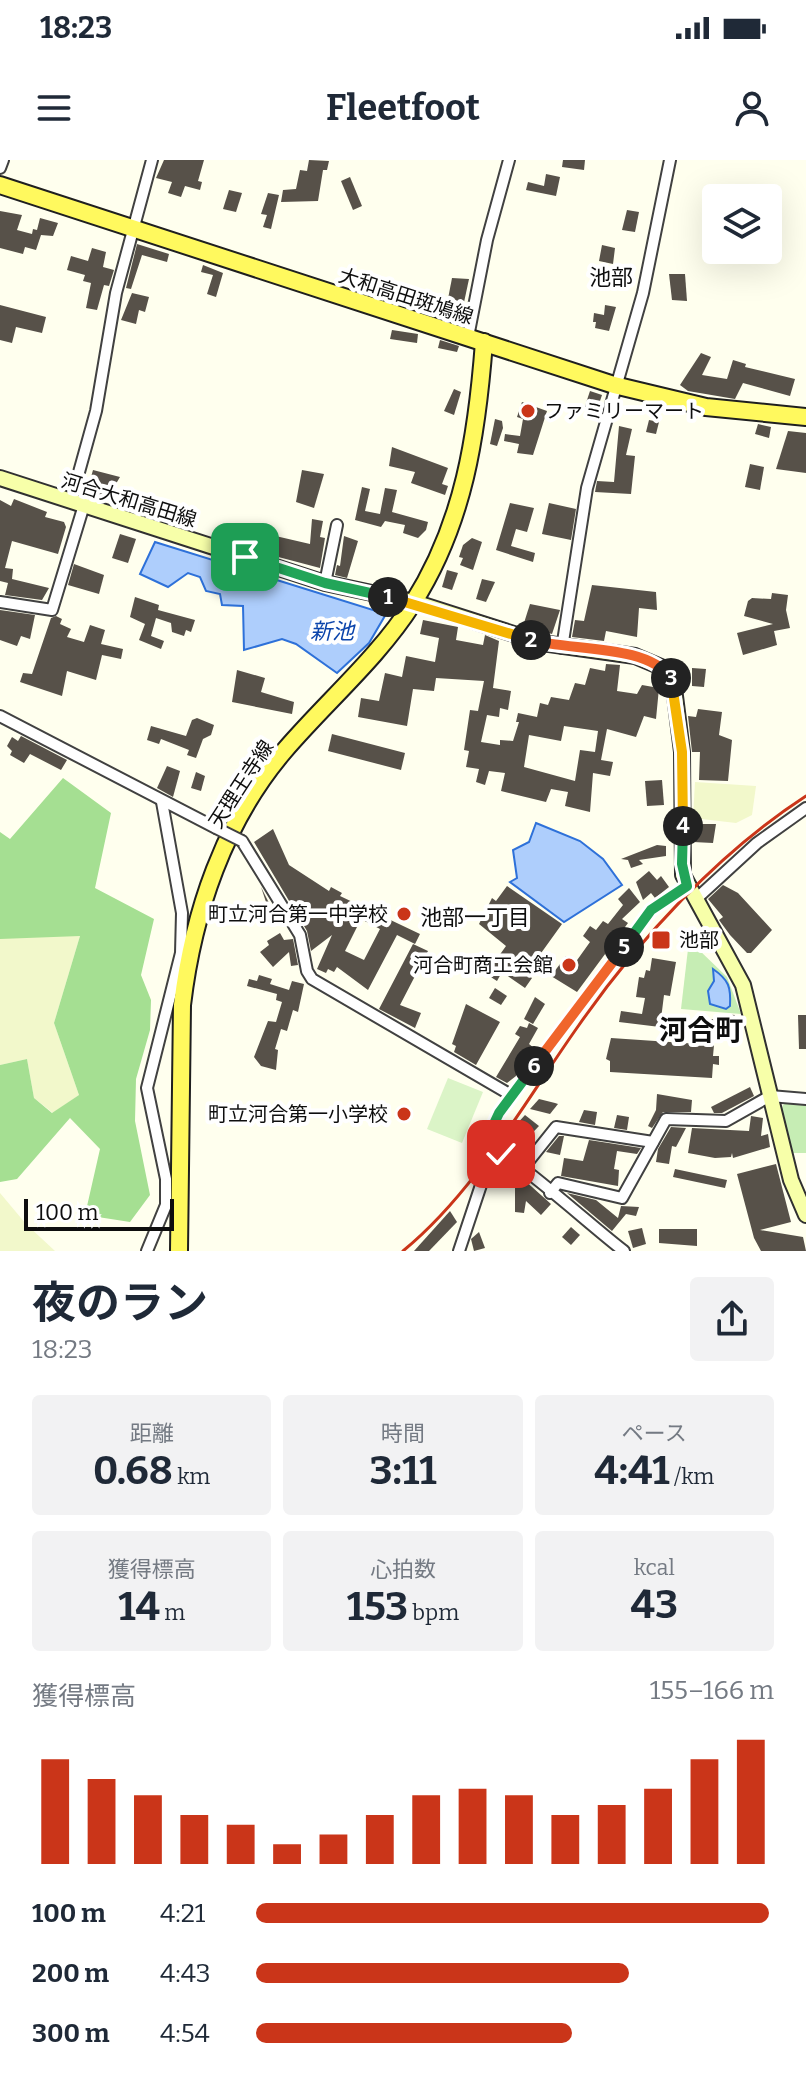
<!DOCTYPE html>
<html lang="ja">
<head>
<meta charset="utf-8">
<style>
	:root { --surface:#fff; --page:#f2f2f3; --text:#1f2937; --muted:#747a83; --accent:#ca3519 }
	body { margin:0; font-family:Bitter,"Noto Sans JP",serif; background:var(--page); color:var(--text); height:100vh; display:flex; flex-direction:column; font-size:30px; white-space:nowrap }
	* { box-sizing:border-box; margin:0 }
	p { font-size:26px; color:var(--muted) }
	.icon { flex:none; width:44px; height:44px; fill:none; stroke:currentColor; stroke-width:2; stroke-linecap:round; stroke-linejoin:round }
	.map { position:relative; height:1091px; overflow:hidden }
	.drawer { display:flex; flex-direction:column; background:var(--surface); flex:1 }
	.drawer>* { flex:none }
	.buttons { position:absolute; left:702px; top:24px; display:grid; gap:16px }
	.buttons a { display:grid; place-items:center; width:80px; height:80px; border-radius:8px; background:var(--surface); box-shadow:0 8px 32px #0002; font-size:40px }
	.scale { position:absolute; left:24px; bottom:20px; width:150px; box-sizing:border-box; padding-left:8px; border:4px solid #0e0e0e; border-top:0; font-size:22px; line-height:28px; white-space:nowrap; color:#0e0e0e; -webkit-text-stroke:6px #fff; paint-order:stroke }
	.pin { position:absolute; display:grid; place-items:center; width:68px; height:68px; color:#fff; margin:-34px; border-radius:16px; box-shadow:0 4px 12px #0006 }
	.km { position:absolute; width:40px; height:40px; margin:-20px; border-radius:50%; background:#222; color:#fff; font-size:22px; line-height:40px; text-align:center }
	.round { display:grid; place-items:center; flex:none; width:84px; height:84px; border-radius:8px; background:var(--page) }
	.headline { display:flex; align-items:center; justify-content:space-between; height:136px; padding:0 32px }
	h1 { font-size:44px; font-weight:700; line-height:60px }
	.stats { display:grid; grid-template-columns:repeat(3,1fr); gap:12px; height:136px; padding:8px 32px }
	.stats div { display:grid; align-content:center; border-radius:8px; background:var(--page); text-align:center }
	.stats b { font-size:40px; font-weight:700 }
	.stats small { font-size:22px; font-weight:400 }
	.stats p { font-size:22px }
	.chart { height:224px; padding:16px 32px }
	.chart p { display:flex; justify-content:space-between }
	.chart svg { width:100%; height:144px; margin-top:8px; stroke:var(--accent); stroke-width:6 }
	ul { padding:0 32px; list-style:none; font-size:26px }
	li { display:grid; grid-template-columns:128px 96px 1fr; align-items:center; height:60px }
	li i { height:20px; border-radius:10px; background:var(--accent) }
	.status { display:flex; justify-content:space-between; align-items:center; height:56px; padding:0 40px; background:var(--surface); direction:ltr }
	.status svg { height:22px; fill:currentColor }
	header { display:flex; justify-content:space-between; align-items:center; height:104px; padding:0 32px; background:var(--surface); font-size:36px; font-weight:700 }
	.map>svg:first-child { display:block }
</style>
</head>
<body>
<div class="status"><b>18:23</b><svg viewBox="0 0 49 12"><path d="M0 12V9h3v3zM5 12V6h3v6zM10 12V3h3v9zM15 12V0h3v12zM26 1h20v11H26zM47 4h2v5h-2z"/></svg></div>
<header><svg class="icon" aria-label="menu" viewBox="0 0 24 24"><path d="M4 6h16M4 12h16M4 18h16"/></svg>Fleetfoot<svg class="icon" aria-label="person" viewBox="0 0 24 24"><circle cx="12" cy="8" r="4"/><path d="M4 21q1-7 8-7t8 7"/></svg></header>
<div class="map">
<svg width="806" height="1091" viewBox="0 0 806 1091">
	<rect width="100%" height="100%" fill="#ffe"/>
	<g fill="#f2f8cb">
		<polygon points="695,622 756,626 752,655 736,663 693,658"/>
		<polygon points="5,776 80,776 54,863 79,935 53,953 34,938 27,899 0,905 0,779"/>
		<polygon points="0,1033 26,1064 55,1091 0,1091"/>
	</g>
	<g fill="#c6edb4">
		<polygon points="697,788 727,817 741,854 681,849 688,789"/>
		<polygon points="792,940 806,945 806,993 789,993 780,955 783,945"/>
	</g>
	<polygon fill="#a5df92" points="63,618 111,653 95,728 154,759 141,815 151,840 150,870 136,919 135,961 150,1035 130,1062 85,1055 100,989 70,958 17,1019 0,1022 0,905 27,899 34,938 52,953 79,935 54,863 80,776 0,779 0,672 10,679"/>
	<polygon fill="#dbf4c7" points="448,918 483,932 462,983 427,969"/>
	<g fill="#aecefc" stroke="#2e71d9" stroke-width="2">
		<polygon points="155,382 386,454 369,483 337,513 296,484 282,479 244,490 243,446 222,445 220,434 206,431 200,417 188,413 168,427 140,414"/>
		<polygon points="536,663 580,681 603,699 622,725 564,762 510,722 517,718 513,690 529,682"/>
		<path d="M713 809C729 820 731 827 730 846L726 849 710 844 708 831 714 821Z"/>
	</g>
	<g fill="#575149" fill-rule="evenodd">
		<polygon points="164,0 204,0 198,21 202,22 200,30 185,26 181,37 168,33 172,22 156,18"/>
		<polygon points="309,0 329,1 327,10 323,10 318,41 281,42 283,30 296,29 300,10 307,11"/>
		<polygon points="563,0 585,0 584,10 562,7"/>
		<polygon points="546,14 560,17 556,36 526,30 528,22 544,26"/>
		<polygon points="350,17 362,46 353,50 341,21"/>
		<polygon points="229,30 242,33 236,52 223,49"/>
		<polygon points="268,33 279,35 271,69 263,67 267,55 261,54"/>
		<polygon points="627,50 639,52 635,72 622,70"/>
		<polygon points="0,51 22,55 17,70 32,74 33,69 37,70 40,58 58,63 53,76 41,75 36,90 25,87 23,94 0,88"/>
		<polygon points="137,84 169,94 167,102 142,95 131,129 126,128"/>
		<polygon points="602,85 615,88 613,104 599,101"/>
		<polygon points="92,88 106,92 103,107 114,110 109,126 104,125 97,150 86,148 91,123 83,121 85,115 67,110 71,96 88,101"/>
		<polygon points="203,105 223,113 216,137 207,134 213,115 201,112"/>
		<polygon points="669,114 685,114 687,141 672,140"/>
		<polygon points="452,118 469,119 463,147 447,144"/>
		<polygon points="132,133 149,137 145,152 139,150 136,164 121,160"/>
		<polygon points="0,145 46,157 42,173 16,167 12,183 0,180"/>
		<polygon points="605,145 616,147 609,171 595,168 596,162 593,162 594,153 604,155"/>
		<polygon points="392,170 418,174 417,183 390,179"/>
		<polygon points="440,180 459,186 457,192 438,188"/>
		<polygon points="701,193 711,197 702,215 727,219 733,200 746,204 745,207 795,219 790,236 743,223 735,239 688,231 680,225"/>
		<polygon points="454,229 461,232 454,255 444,251"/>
		<polygon points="590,231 602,235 596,253 584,249"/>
		<polygon points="522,242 547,251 533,295 517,293 519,284 504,281 505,274 520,276 523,259 517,257"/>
		<polygon points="495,259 502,261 503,268 497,286 490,284"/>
		<polygon points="649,260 659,262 656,274 646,272"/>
		<polygon points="758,264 771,267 769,278 755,274"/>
		<polygon points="619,266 632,269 626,295 635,296 631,334 595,332 597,321 614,322"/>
		<polygon points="788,271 806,273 806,313 776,309"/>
		<polygon points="392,287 448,308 442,324 448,326 445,335 411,323 415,312 389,306"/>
		<polygon points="750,304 764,307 760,330 745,327"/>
		<polygon points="93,310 120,317 111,332 105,330 102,340 86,335"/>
		<polygon points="302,310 324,314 314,348 296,342"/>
		<polygon points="362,327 370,329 365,351 380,354 385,328 397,330 392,352 428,362 426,370 418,378 403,373 405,365 385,361 381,367 355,360"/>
		<polygon points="132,335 153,339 147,355 128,349"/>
		<polygon points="14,339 47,352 45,357 64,362 66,367 58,394 12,381 5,408 13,409 12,419 49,428 42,440 5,435 8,423 0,421 0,340 11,346"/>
		<polygon points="510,343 534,348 527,372 516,369 511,386 535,393 533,402 496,390"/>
		<polygon points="549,343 576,349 571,380 542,374"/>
		<polygon points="312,359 323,361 320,377 325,378 320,408 267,394 269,386 244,381 245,369 310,384"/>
		<polygon points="120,374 136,379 128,403 112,398"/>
		<polygon points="344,376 358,381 347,418 335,415 337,405 340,406"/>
		<polygon points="472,378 482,382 473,410 460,405 463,398 459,397 463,385"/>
		<polygon points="74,404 104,415 99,434 68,425"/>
		<polygon points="447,410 458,413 452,430 442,427"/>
		<polygon points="482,419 495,422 486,442 476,439"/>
		<polygon points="592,425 656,432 657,450 639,448 637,477 606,471 604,481 572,477 575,460 584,461"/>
		<polygon points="772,433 788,435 786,450 790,468 774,471 777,485 743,495 737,473 773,464 744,456 748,441 752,438 771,439"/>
		<polygon points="135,437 159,445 158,450 195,460 191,472 186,470 184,476 172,472 171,463 156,458 151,476 164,481 161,489 139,480 145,464 130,457"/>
		<polygon points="530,444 560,450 552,474 523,466"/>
		<polygon points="0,450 35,455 30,479 21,476 17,486 0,480"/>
		<polygon points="56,456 62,459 60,464 71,469 67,477 84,482 90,465 105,470 101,484 123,489 121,499 102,495 96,520 67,511 62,536 20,522 23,513 32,514 51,458"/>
		<path d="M423 460 458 467 456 480 483 485 485 475 499 481 493 528 511 531 508 550 500 548 499 557 487 555 481 582 500 585V580L513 581 519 562H516L518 553 537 557 540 543 548 545 551 537 569 540 575 523 585 525 590 508 605 511 606 504 620 505 617 531 637 534 642 525 659 528 656 559 644 556 636 577 607 569 601 600 613 602 610 616 593 613 590 652 565 646 568 632 551 629 546 642 501 631 505 613 489 611 485 625 476 622 479 609 466 607 469 591 464 590 470 550 478 551 484 521 436 518 434 531 413 529 407 566 358 557 361 538 379 541 385 513 402 517 406 496 435 502 439 478 420 474ZM564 566 598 571 595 592 580 590 575 621 524 607 529 575 561 581Z"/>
		<polygon points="692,508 706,509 704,527 692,526"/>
		<polygon points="237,510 265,518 261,532 294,542 292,554 232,542"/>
		<polygon points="698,549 722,552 719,575 732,580 728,621 699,620 700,592 692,592 688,556 696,557"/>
		<polygon points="197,558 214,565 211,575 203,579 196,598 187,595 189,590 161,579 159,584 147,580 151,566 186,576 192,560"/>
		<polygon points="332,574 405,593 401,610 328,591"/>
		<polygon points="21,576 67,600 61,610 30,594 24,603 10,595 12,591 7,586 12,577 18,581"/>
		<polygon points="167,606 180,611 173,637 157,628"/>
		<polygon points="196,612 205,616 201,631 191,628"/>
		<polygon points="662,620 664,645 647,646 645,621"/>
		<polygon points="701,664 716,664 713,683 693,682 693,672 701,673"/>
		<path d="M273 669 289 705 329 731 331 727 342 733 340 736 420 774 415 784 397 775 368 830 337 807 334 812 328 809 326 813 317 809 332 775 311 791 307 771 254 682ZM361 759 380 769 364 800 345 791Z"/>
		<polygon points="657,685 666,686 666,696 639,700 643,704 631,708 628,700 621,699"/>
		<polygon points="649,711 657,720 661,716 669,727 655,738 651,733 643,740 636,722"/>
		<polygon points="723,725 738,733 772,770 751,793 747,793 730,775 719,760 723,757 708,739"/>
		<polygon points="507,726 562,764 526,814 532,818 525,828 502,812 497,821 486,814 506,786 479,764 492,738 496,741"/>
		<polygon points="261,727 277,759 265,763 260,747 266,742"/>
		<polygon points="629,728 640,742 622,759 628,763 577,832 551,816 566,796 575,803 590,782 583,776 590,766 596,770 603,761 608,764 623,745 618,739"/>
		<polygon points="664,769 670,774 659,786 653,780"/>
		<polygon points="280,773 284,780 293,779 298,805 291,806 289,792 273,807 260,792 269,785 267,781"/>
		<polygon points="413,784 428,791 400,845 421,853 415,868 379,849"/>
		<polygon points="652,798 676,802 670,836 664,835 660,867 619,862 621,851 642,854 645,838 636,837 639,817 644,818 646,810 650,811"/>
		<polygon points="259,815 272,819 270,824 289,830 292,821 304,824 298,852 293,850 287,871 281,869 275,889 278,890 276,910 261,906 254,897 268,861 276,862 282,842 276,840 277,834 247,826 249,819 257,821"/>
		<polygon points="495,828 507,836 501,845 489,838"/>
		<polygon points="535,837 545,844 533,864 524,859"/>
		<polygon points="466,844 500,862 476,905 454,892 456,886 452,884"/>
		<polygon points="722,854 735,855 734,869 726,869"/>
		<polygon points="798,855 806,855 806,889 799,889"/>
		<polygon points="711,859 722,860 721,878 710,876"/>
		<polygon points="529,863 538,868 529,884 534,888 516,916 507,923 496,917 520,877 515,874 520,866 527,868"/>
		<polygon points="611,878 714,885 713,896 719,896 719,905 713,904 712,918 610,912 610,901 606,899"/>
		<polygon points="750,927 754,936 722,953 714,953 711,947"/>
		<polygon points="657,934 692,940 691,952 663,952 652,968 648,966 656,950"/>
		<polygon points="539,939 555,943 558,944 550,954 530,949"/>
		<polygon points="584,950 597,952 595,965 579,962"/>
		<polygon points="525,955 539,966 516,990 516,994 497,986"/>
		<polygon points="617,955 629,957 627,970 614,968"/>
		<polygon points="751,956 763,958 761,976 768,974 770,987 733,998 732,993 731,997 715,998 688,993 692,968 749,971"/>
		<polygon points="671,967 686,968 676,987 672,986 669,1004 656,1002 658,989"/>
		<polygon points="559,976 564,976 560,995 546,992"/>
		<polygon points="589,980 641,988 637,994 617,991 614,1009 619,1010 618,1026 561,1016 564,998 583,1001"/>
		<polygon points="776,1004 791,1062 760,1070 803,1077 806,1091 761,1091 754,1078 737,1014"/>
		<polygon points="675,1009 727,1020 725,1028 673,1017"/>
		<polygon points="522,1018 551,1044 541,1055 526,1041 524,1053 515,1052 515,1027"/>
		<polygon points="567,1033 596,1040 618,1058 621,1046 639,1047 636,1056 626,1054 612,1071"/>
		<polygon points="450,1051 457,1062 429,1091 414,1091"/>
		<polygon points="571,1067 580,1075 571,1085 562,1077"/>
		<polygon points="642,1068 646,1084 633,1088 628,1071"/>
		<polygon points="659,1069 697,1069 697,1086 659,1083"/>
		<polygon points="479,1072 485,1088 474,1091 471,1079"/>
	</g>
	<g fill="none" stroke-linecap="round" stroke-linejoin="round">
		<g stroke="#414141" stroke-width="14">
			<g id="street">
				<polyline points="0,8 3,0"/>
				<polyline points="468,177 487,80 509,0"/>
				<polyline points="71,341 96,251 116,133 152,0"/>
				<polyline points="325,423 337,365"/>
				<polyline points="0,442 52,450 84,345"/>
				<polyline points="562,488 587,328 643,133 670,0"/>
				<polyline points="0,556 216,668"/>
				<polyline points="242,681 300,775 307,811 312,819 511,935"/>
				<polyline points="695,740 757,683 806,648"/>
				<path d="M488 996C492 995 496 993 500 994 514 996 603 1076 624 1091"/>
				<polyline points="524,1007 556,967 653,982"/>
				<polyline points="550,1033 558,1023 622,1038 666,959 726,961 770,936 806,939"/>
				<polyline points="147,1091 166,1045 166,1019 147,928 181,793 182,753 162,642"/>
				<polyline points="459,1091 487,1007 484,985 499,953 651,750 687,726"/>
			</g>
		</g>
		<g stroke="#303030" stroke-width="18">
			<polyline id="secondary" points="0,318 325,423 414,442 542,483 635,496 661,507 674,528 682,592 683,715 743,825 791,1020 806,1055"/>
		</g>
		<g stroke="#1f1f1f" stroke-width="20">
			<g id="primary">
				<polyline points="0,25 614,225 706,247 806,257"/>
				<path d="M179 1091 182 845C193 753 224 661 285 590 328 540 378 498 413 443 464 363 477 275 484 182"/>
			</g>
		</g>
		<use href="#street" stroke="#fff" stroke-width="10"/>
		<use href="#secondary" stroke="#f7ffa9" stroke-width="14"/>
		<use href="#primary" stroke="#fff95e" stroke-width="16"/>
		<path stroke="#ca3519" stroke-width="3" d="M403 1091C476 1031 525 941 579 865 639 779 718 693 806 636"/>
		<g stroke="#414141" stroke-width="14" stroke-linecap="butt">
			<polyline id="street-bridge" points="216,668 242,681"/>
		</g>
		<use href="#street-bridge" stroke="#fff" stroke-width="10"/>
	</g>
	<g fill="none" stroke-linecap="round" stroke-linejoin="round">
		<g stroke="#fff" stroke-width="16">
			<polyline id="split-1" points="245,397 325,423 388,437"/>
		</g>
		<g stroke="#fff" stroke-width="16">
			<polyline id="split-2" points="388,437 531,480"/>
		</g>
		<g stroke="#fff" stroke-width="16">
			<path id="split-3" d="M531 480C571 491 647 484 671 518"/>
		</g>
		<g stroke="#fff" stroke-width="16">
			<polyline id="split-4" points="671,518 682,592 683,666"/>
		</g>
		<g stroke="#fff" stroke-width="16">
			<polyline id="split-5" points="624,787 651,750 687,726 682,704 683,666"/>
		</g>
		<g stroke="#fff" stroke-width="16">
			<polyline id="split-6" points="534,906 624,787"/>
		</g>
		<g stroke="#fff" stroke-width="16">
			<polyline id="split-7" points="501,994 488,996 484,985 499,953 534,906"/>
		</g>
		<use href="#split-1" stroke="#22a559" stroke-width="10"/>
		<use href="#split-2" stroke="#f5b400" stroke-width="10"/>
		<use href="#split-3" stroke="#f0652b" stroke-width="10"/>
		<use href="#split-4" stroke="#f5b400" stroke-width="10"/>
		<use href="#split-5" stroke="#22a559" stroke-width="10"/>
		<use href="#split-6" stroke="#f0652b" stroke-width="10"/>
		<use href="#split-7" stroke="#22a559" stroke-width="10"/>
	</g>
	<g fill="#ca3519" stroke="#fff" stroke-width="3">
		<circle cx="528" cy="251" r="8"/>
		<circle cx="404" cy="754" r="8"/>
		<rect x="651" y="770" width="20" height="20" rx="4"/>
		<circle cx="569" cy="805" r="8"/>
		<circle cx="404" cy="954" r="8"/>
	</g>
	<g text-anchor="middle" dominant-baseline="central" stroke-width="8" stroke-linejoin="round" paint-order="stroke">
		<g font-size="20" fill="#0e0e0e" stroke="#fff">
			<text transform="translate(406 136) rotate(18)">大和高田斑鳩線</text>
			<text transform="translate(129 340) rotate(17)">河合大和高田線</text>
			<text transform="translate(241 624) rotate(-57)">天理王寺線</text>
		</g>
		<g font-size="20" fill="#0e0e0e" stroke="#fff" text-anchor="end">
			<text x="544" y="251" text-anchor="start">ファミリーマート</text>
			<text x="388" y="754">町立河合第一中学校</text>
			<text x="679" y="780" text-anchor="start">池部</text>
			<text x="553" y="805">河合町商工会館</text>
			<text x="388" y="954">町立河合第一小学校</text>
		</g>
		<g font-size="22" fill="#0e0e0e" stroke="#fff">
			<text x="611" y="117">池部</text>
			<text x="475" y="757">池部一丁目</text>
		</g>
		<g font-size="22" font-style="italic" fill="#0b44ab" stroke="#fff">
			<text x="332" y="471">新池</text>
		</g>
		<g font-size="28" font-weight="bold" fill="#0e0e0e" stroke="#fff">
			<text x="701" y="870">河合町</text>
		</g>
	</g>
</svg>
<div class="buttons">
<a><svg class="icon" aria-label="layers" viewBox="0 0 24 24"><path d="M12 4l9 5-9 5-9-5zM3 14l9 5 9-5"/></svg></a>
</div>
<div class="scale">100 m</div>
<div class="pin" style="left:245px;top:397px;background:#1e9e55"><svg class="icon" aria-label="arrive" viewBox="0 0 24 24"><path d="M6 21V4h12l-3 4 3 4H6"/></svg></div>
<div class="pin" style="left:501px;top:994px;background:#d93025"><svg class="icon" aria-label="check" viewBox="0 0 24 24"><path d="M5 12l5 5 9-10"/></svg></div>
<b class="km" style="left:388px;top:437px">1</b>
<b class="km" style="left:531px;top:480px">2</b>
<b class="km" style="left:671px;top:518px">3</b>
<b class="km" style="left:683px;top:666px">4</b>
<b class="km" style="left:624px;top:787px">5</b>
<b class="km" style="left:534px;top:906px">6</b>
</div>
<section class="drawer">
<div class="headline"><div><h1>夜のラン</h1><p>18:23</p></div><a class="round"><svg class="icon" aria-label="share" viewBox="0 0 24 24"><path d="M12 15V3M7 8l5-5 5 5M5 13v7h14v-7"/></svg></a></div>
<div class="stats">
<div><p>距離</p><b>0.68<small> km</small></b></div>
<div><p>時間</p><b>3:11</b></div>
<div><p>ペース</p><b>4:41<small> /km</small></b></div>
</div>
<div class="stats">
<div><p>獲得標高</p><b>14<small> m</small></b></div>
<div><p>心拍数</p><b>153<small> bpm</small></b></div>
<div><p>kcal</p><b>43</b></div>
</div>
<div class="chart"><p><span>獲得標高</span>155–166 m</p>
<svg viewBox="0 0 160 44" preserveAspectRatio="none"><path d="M5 44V12M15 44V18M25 44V23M35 44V29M45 44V32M55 44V38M65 44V35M75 44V29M85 44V23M95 44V21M105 44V23M115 44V29M125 44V26M135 44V21M145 44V12M155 44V6"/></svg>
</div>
<ul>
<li><b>100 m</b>4:21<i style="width:99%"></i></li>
<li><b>200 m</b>4:43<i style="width:72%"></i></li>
<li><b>300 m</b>4:54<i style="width:61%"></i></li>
</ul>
</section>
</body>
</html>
